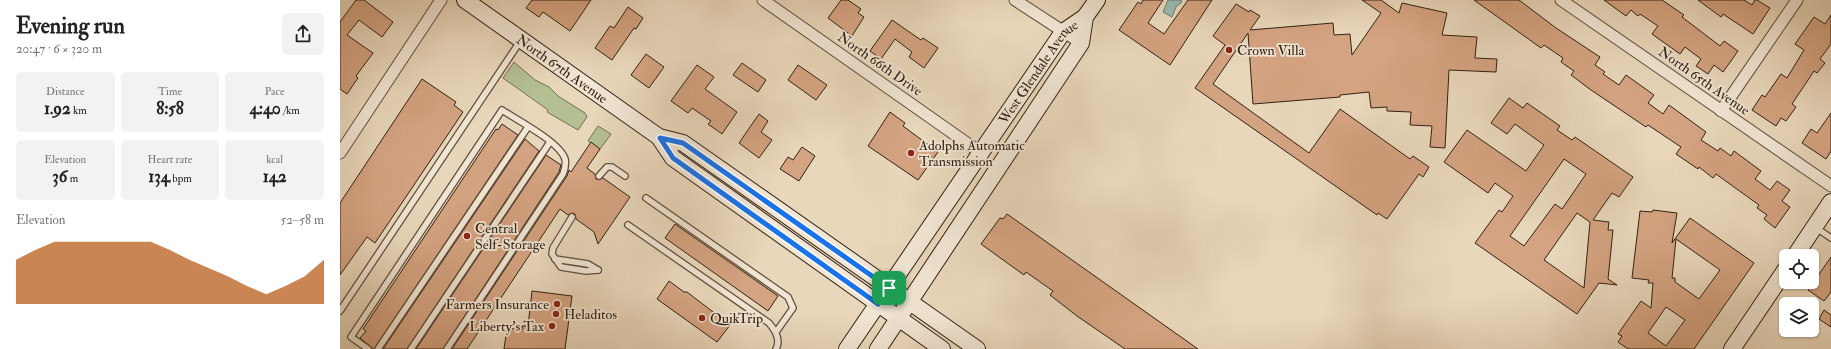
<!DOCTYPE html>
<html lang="en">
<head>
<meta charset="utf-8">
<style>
	:root { --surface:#fff; --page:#f2f2f2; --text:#222; --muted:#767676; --accent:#b45309 }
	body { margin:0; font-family:"IM FELL Double Pica",serif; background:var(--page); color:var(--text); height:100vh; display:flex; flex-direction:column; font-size:15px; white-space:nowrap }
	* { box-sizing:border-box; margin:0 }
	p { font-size:13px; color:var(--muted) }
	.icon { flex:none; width:22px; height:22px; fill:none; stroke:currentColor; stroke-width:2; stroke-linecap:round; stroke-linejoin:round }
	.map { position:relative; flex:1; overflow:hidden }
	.panel { display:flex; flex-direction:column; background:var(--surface); width:340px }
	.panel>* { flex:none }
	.controls { position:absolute; left:1439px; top:249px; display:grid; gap:8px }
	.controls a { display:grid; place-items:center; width:40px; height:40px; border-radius:6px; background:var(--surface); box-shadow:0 1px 3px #0004; font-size:20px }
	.pin { position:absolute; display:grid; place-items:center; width:34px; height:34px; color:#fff; margin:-17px; border-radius:8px; box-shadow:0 2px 6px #0006 }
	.round { display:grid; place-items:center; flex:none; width:42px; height:42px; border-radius:6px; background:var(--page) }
	.overview { display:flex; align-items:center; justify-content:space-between; height:68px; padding:0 16px }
	h1 { font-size:22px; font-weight:800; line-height:30px }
	.metrics { display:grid; grid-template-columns:repeat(3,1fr); gap:6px; height:68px; padding:4px 16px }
	.metrics div { display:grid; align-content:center; border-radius:6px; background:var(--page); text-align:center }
	.metrics b { font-size:17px; font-weight:800 }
	.metrics small { font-size:11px; font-weight:400 }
	.metrics p { font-size:11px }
	.chart { height:112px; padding:8px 16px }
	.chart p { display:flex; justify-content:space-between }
	.chart svg { width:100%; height:72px; margin-top:4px; fill:var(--accent); opacity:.7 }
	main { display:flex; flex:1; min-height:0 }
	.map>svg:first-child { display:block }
</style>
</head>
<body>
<main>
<section class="panel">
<div class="overview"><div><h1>Evening run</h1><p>20:47 · 6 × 320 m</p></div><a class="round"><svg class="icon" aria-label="share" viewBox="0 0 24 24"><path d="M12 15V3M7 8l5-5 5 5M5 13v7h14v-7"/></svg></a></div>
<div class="metrics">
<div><p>Distance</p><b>1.92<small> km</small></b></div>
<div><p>Time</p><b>8:58</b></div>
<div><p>Pace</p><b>4:40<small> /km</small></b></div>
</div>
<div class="metrics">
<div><p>Elevation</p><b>36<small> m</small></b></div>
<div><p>Heart rate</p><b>134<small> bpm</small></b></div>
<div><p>kcal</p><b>142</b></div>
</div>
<div class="chart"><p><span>Elevation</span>52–58 m</p>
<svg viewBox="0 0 160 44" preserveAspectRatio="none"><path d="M0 44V17L10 11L20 6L30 6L40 6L50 6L60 6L70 6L80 11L90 17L100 22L110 27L120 33L130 38L140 33L150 27L160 17V44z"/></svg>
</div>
</section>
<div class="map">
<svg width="1491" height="349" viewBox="0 0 1491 349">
	<rect width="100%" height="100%" fill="#e9d7bb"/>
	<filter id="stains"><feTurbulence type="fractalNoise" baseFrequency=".005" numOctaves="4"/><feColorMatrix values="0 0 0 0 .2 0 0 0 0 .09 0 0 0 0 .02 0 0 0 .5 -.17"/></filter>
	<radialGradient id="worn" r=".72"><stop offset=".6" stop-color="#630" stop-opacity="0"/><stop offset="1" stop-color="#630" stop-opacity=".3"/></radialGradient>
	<g fill="#b4bf92" stroke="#737052">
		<polygon points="174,62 195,80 209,87 218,96 245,113 247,117 238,130 207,112 208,110 163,78"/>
		<polygon points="258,126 271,134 260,149 248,141"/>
	</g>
	<polygon fill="#97b9b1" stroke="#6f7c72" points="828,0 841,0 842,2 836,7 832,17 823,12"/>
	<g fill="#d4a381" stroke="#322113" fill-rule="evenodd">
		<polygon points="16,0 24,0 53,22 42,37 19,20 7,35 33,53 16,76 18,78 7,94 0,89 0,22"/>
		<polygon points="192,0 251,0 230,31 203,12 199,17 186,8"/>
		<polygon points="501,0 508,0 521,9 518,13 524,17 512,36 488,18"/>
		<polygon points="803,0 823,0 808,23 824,34 848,0 872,0 830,65 779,30 798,2 801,4"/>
		<polygon points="1022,0 1041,0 1059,13 1062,3 1107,13 1102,35 1137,37 1135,58 1157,59 1156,72 1109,70 1105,148 1090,147 1092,126 1070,125 1071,112 1047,111 1047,107 1031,108 1029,92 1000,95 1000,97 913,104 908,33 873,84 969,153 1000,109 1070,159 1073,156 1089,167 1083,177 1079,174 1047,219 1038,213 1037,215 855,88 885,45 873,36 896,4 909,12 910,10 920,16 910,30 993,23 994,35 1010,34 1012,55 1041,13"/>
		<polygon points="1134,0 1179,0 1216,28 1260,57 1255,65 1265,72 1263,74 1279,85 1286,75 1314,95 1308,103 1323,114 1329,105 1366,132 1361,140 1378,151 1380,148 1391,156 1394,151 1421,171 1415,179 1430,190 1437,181 1450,190 1442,201 1450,207 1435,228 1424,219 1427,215 1417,208 1419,205 1376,174 1373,178 1359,167 1358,169 1336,154 1341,147 1308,125 1306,127 1251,90 1231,75 1234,71 1221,62 1223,58 1204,45 1201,48"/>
		<polygon points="1264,0 1322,0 1344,15 1342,17 1380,46 1384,41 1398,51 1383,72 1374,65 1368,74 1356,66 1361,59 1345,47 1340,54 1312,34 1318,26 1300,14 1298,16 1291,10 1286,16"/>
		<polygon points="1358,0 1404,0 1412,5 1415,0 1417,0 1430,8 1413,34 1383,14 1381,17"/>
		<polygon points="288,7 303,18 296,29 294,28 272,60 255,48 270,26 274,28"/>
		<polygon points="1491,15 1491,44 1480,59 1485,63 1477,73 1474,71 1452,104 1456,107 1446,121 1441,118 1436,126 1412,110 1422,95 1425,97 1441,74 1447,78 1464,50 1455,44 1474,17 1485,24"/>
		<polygon points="552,20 581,40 583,38 598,48 584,68 569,57 572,52 555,39 541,59 530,51"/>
		<polygon points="306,54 324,67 309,88 291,75"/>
		<polygon points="402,63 426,80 418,92 393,75"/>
		<polygon points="357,65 374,77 365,89 397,112 382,134 368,124 371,121 352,108 348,113 331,101"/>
		<polygon points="458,65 487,85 476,100 448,80"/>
		<polygon points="82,79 116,102 114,105 123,112 35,243 27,237 0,275 0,203"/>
		<path d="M1169 98 1183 108 1187 103 1220 126 1217 130 1232 140 1235 137 1293 177 1279 197 1272 193 1253 220 1269 222 1268 230H1273L1268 279 1277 285 1259 283 1237 314 1135 243 1159 210 1162 212 1173 196 1155 183 1148 193 1104 162 1127 130 1186 171 1204 145 1175 124 1167 134 1151 123ZM1224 159 1246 174 1222 209 1215 204 1184 246 1170 236ZM1237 213 1250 222 1244 288 1204 260Z"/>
		<polygon points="550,112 565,123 563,126 598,152 578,180 528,146"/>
		<polygon points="1491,113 1491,151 1486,159 1462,143 1471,129 1477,133"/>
		<polygon points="419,114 428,121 421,132 432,140 419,158 399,143"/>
		<polygon points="162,124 178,135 34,349 32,349 30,346 20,338 26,331 23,329 156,129 158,130"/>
		<polygon points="185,139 199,151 67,349 43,349"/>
		<polygon points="251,142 260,149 247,168 255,174 256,179 263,178 290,197 258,244 254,232 236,219 235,214 232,213 228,215 220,209 127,349 112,349 227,176 229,170 231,172"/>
		<polygon points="462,147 475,156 459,181 440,169 448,157 453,160"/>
		<polygon points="206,155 221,165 219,172 103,349 76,349"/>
		<path d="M1313 210 1337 213 1332 243 1350 218 1414 263 1354 349H1288L1278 342 1282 336 1278 334 1301 301 1311 308 1313 283H1308L1309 280 1292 278 1300 211 1312 212ZM1336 239 1380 270 1359 299 1335 282V278H1332ZM1326 307 1345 320 1326 346 1308 333Z"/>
		<polygon points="667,214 858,349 785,349 737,316 710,295 713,291 686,272 684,275 641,244 660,218 663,219"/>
		<polygon points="335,224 438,296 428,311 325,238"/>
		<polygon points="1491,257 1491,292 1484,301 1468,290"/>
		<polygon points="329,281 344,292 347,292 390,325 377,342 317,299"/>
		<polygon points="192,291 232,296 225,349 164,349 167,328 182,330 182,326 188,326"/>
		<polygon points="1484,310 1491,315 1491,327 1479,319"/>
	</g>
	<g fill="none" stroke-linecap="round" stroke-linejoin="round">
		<g stroke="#604e3d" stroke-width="8">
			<g id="lane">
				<polyline points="259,176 267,167 272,167 285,176"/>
				<polyline points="306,198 448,297 453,308 436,332"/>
				<polyline points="232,217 213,248 212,254 221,267 246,271 258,270"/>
				<path d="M288 225 429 323C435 330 441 340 436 349"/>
				<polyline points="1475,227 1491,238"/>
				<polyline points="215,259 248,264 258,270"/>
				<polyline points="0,311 181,40"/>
				<path d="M28 349 11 337 162 110C177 120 220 142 225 159 226 164 225 169 223 174L107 349"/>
				<polyline points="38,349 188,127"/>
				<polyline points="71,349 210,142"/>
			</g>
		</g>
		<g stroke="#604e3d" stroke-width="13">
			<g id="street">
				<polyline points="423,0 641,153"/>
				<polyline points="675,0 741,43"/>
				<polyline points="1221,0 1491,186"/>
				<polyline points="1381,111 1457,0"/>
				<polyline points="0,153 101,0"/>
			</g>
		</g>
		<g stroke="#322113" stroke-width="18">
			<g id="secondary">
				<path id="s1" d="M125 0 319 137 343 143 637 349"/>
				<polyline points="319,137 333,158 602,349"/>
				<polyline points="1455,256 1491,202"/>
				<path id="s2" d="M507 349 723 32 745 17 757 0"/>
				<polyline points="538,349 741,43 745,17"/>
				<polyline points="1392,349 1446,269"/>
			</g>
		</g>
		<use href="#lane" stroke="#f1e5d3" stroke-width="5.5"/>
		<use href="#street" stroke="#f1e5d3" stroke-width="11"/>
		<use href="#secondary" stroke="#f1e5d3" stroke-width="16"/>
	</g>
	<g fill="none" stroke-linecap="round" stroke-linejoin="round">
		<g stroke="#fff" stroke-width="8">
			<polygon id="route" points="320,138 343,143 549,288 538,304 333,158"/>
		</g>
		<use href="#route" stroke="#1a73e8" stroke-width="5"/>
	</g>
	<g fill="#8f2418" stroke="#f1e5d3" stroke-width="1.5">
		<circle cx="889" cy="50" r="4"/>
		<circle cx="571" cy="153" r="4"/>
		<circle cx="127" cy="236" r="4"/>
		<circle cx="217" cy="304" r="4"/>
		<circle cx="216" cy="314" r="4"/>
		<circle cx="362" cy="318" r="4"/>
		<circle cx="212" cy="326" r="4"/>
	</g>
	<g text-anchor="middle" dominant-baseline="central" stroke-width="3.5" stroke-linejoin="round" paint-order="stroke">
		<g font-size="14" fill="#322113" stroke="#f1e5d3" text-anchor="start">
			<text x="897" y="50">Crown Villa</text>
			<text x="579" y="145">Adolphs Automatic<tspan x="579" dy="16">Transmission</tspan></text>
			<text x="135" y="228">Central<tspan x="135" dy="16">Self-Storage</tspan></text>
			<text x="209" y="304" text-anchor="end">Farmers Insurance</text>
			<text x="224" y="314">Heladitos</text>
			<text x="370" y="318">QuikTrip</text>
			<text x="204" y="326" text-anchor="end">Liberty's Tax</text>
		</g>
		<g font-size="14" fill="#322113" stroke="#f1e5d3">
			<text transform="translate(540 64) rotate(35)">North 66th Drive</text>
			<text stroke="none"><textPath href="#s1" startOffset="119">North 67th Avenue</textPath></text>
			<text stroke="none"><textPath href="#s2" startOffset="337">West Glendale Avenue</textPath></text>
			<text transform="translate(1364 81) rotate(35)">North 65th Avenue</text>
		</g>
	</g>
	<rect width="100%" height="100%" filter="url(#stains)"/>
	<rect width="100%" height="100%" fill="url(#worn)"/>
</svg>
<div class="controls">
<a><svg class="icon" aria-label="locate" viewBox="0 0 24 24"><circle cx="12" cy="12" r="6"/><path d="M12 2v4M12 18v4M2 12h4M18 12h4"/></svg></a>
<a><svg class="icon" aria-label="layers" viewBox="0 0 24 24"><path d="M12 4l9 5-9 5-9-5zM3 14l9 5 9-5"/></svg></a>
</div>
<div class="pin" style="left:549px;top:288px;background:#1e9e55"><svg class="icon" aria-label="arrive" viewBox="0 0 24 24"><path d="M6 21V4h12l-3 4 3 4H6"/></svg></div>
</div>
</main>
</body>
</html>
